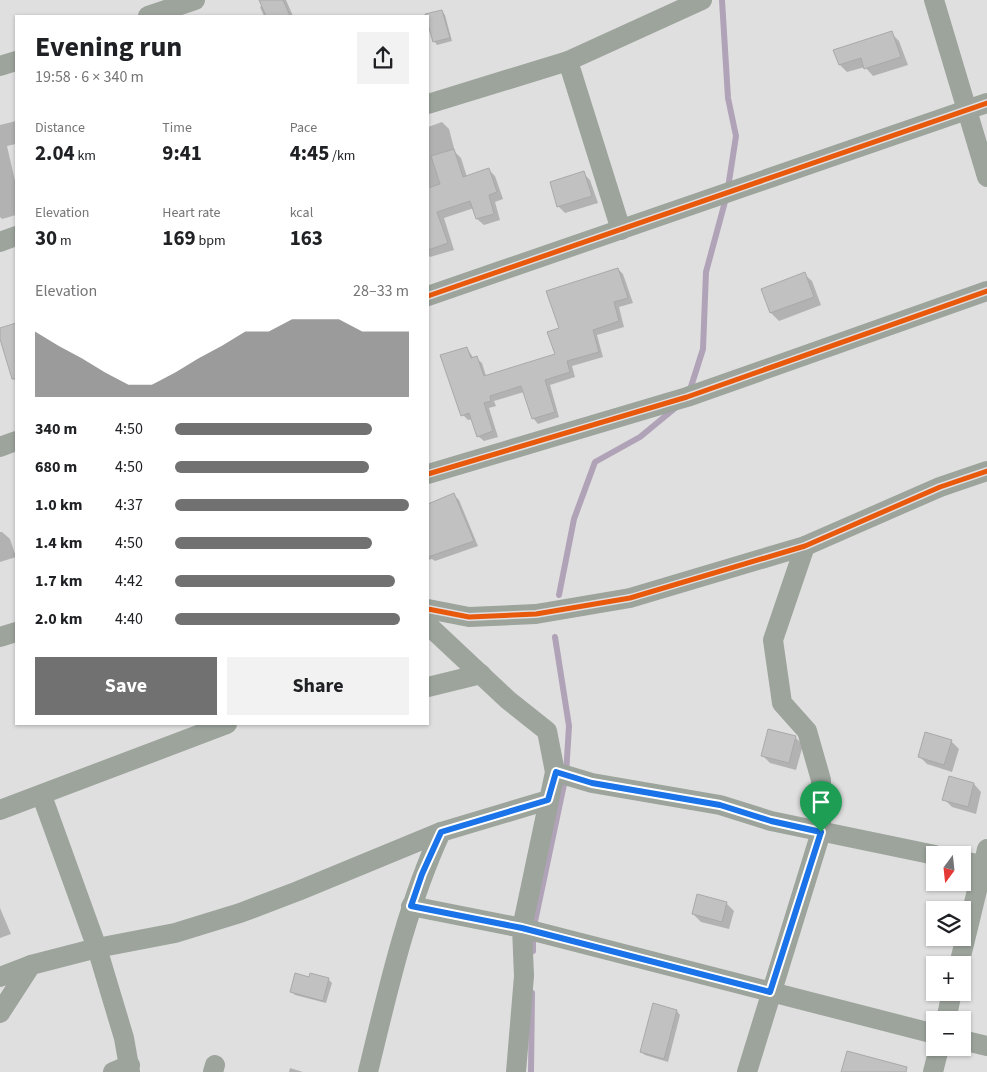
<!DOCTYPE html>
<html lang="en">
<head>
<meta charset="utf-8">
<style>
	:root { --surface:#fff; --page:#f2f2f2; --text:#202124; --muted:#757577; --accent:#727172 }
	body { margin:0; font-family:"Source Sans 3",sans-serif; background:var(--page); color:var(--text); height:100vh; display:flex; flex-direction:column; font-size:19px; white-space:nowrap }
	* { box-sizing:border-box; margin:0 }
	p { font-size:16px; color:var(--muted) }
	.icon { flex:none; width:28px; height:28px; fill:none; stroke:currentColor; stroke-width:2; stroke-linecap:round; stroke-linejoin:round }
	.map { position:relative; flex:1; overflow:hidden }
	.drawer { position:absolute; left:15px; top:15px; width:414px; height:710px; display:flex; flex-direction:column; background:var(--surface); border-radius:0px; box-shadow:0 1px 4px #0004 }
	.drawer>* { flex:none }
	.needle { width:32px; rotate:195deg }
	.tools { position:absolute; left:926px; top:846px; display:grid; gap:10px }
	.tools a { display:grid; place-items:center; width:45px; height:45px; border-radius:0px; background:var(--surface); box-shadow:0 1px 4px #0004; font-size:25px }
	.pin { position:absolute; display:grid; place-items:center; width:42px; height:42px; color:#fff; margin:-51px -21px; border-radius:50% 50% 50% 0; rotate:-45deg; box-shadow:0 0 5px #0007 }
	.pin .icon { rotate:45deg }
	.round { display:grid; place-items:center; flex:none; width:52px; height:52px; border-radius:0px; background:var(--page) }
	.summary { display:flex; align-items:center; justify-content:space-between; height:85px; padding:0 20px }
	h1 { font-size:28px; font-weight:700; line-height:38px }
	.figures { display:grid; grid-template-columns:repeat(3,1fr); gap:8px; height:85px; padding:5px 20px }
	.figures div { display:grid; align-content:center }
	.figures b { font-size:21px; font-weight:700 }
	.figures small { font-size:14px; font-weight:400 }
	.figures p { font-size:14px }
	.chart { height:140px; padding:10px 20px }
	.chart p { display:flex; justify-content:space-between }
	.chart svg { width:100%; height:90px; margin-top:5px; fill:var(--accent); opacity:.7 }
	.primary-button { display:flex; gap:10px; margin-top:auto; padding:10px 20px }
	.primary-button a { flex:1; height:58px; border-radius:0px; background:var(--accent); color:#fff; font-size:20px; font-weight:700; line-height:58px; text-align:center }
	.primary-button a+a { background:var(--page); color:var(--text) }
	ul { padding:0 20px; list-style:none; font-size:16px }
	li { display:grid; grid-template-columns:80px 60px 1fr; align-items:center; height:38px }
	li i { height:12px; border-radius:6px; background:var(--accent) }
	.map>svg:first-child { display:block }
</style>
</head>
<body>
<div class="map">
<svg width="987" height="1072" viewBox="0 0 987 1072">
	<rect width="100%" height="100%" fill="#e0dfe0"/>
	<g fill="#0003">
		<polygon points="261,0 286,0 293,16 264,16 260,7 263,5"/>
		<polygon points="442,11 445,15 452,41 437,45 434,41"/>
		<polygon points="891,33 899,41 908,65 873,76 865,67 847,72 840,65"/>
		<polygon points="16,121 16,144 7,146 16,185 16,215 2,219 0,217 0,125"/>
		<polygon points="442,122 449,129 455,152 461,158 467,177 489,170 495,176 503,199 495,202 500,220 484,225 477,219 474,208 444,218 454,250 430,257 428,255 428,127"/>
		<polygon points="583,173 590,180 598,203 565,213 558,206"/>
		<polygon points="618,269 623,274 633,303 619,307 624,327 597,335 603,357 572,366 575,377 550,385 559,417 538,424 533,418 524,392 494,401 496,406 489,408 498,437 484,441 478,436 473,419 468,420 463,415 467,348 474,359 476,358 482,363 486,376 556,355 560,329"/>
		<polygon points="804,274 812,281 821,305 779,321 771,313 762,289"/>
		<polygon points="454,495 459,500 478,546 435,561 432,559 428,560 428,505"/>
		<polygon points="0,532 2,532 10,539 16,557 0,562"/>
		<polygon points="795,737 803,745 796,770 770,763 762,755"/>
		<polygon points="951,741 959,749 952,772 927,764 919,756"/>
		<polygon points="974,784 981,792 976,814 952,807 944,799"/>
		<polygon points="726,903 734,911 729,929 701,922 693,914"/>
		<polygon points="0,908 11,934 0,938"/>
		<polygon points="310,979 328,979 332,983 326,1003 295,995 291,991"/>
		<polygon points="677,1011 680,1015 668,1062 645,1055 641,1052"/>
		<polygon points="290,1068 303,1072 289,1072"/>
	</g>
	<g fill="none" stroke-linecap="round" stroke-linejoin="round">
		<g stroke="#b0a2b7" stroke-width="6">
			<polyline points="722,0 728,98 736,136 728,188"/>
			<polyline points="689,393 703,349 706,272 726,198"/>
			<polyline points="559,595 574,519 595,462 640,437 674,409"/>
			<polyline points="533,951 533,931 566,775 569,726 555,637"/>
			<polyline points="531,1072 532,993"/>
		</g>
	</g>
	<g fill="#c2c1c2" stroke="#aaa9aa">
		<polygon points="259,0 283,0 290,16 266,16"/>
		<polygon points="442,10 450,38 433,42 425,14"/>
		<polygon points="892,31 901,57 864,69 861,58 839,65 833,50"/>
		<polygon points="454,149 463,177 489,168 497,192 489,195 494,214 476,219 470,201 437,212 448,243 428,250 428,188 440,184 431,156"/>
		<polygon points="584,171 592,196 557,207 550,182"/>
		<polygon points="618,268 628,298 614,302 619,321 593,330 599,352 567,361 570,372 545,380 555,412 532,419 521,386 490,396 491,401 484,403 493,431 477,437 469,413 461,416 440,355 467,347 471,358 477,356 484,376 555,354 547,332 559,328 546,291"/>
		<polygon points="805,272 814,297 770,313 761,289"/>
		<polygon points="16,323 16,379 12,379 0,339 0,328"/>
		<polygon points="454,493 474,541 428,557 428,504"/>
		<polygon points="768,729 796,736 789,763 761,756"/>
		<polygon points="925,732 952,740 944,765 918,757"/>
		<polygon points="949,776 974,783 968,807 942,800"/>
		<polygon points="697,894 727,902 722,922 692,914"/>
		<polygon points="295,973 309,977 310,973 329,978 323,1001 290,992"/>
		<polygon points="653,1003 677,1010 664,1059 640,1052"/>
		<polygon points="847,1051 907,1067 906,1072 841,1072"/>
	</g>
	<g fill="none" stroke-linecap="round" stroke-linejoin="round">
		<g stroke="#9ca49c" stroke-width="20">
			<polyline points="934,0 987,177"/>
			<polyline points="148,16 195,0"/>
			<polyline points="568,61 621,230"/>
			<polyline points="0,66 16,61"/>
			<polyline points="428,104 568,61 702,0"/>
			<polyline points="0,242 16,236"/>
			<polyline points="428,296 987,103"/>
			<polyline points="0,447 16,441"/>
			<polyline points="428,474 687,397 987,291"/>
			<polyline points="428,609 469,617 536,614 630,598 805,546 940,487 987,471"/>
			<polyline points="428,625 508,700 547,731 555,772 522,928 524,976 516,1072"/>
			<polyline points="0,637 16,632"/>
			<polyline points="428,687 481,674"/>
			<polyline points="555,772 592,783 720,805 771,821 935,855"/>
			<polyline points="42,796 97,948 124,1038 130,1072"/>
			<polyline points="0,810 227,724"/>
			<polyline points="962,861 987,866"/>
			<polyline points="411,906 522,928 935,1034"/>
			<polyline points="959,965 987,849"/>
			<polyline points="0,977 31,965"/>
			<polyline points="0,1013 31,965 97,948 175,933 240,913 298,891 441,832"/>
			<polyline points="946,1020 952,992"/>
			<polyline points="962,1040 987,1046"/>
			<polyline points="113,1072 130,1065"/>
			<polyline points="213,1072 215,1065"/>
			<path d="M368 1072C388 990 406 908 441 832L548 800"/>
			<polyline points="747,1072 821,832 821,780 807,731 782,703 773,640 805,546"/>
			<polyline points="933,1072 939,1048"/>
		</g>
		<g stroke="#e0dee1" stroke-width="8">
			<g id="cycleway">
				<polyline points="428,296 987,103"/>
				<polyline points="428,474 687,397 987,291"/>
				<polyline points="428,609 469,617 536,614 630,598 805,546 940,487 987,471"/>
			</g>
		</g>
		<use href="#cycleway" stroke="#e8590c" stroke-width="5"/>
	</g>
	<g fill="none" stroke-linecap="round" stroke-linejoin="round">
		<g stroke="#fff" stroke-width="10">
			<polygon id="route" points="556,772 592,783 720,805 771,821 821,832 770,992 522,928 411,906 422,874 441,832 548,800"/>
		</g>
		<use href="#route" stroke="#1a73e8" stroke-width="6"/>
	</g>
</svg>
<div class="tools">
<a><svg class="needle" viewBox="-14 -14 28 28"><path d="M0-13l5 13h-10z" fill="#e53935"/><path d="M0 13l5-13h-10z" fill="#757577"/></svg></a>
<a><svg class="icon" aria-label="layers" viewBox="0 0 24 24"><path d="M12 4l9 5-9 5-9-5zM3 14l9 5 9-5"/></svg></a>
<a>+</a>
<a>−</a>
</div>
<div class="pin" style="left:821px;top:832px;background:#1e9e55"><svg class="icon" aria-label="arrive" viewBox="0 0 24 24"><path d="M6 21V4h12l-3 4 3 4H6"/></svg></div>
<section class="drawer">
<div class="summary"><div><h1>Evening run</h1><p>19:58 · 6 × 340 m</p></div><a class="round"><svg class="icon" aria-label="share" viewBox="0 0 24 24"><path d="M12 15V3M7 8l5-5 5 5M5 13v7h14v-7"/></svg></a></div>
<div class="figures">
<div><p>Distance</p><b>2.04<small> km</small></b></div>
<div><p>Time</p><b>9:41</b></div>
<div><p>Pace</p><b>4:45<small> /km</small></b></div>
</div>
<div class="figures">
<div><p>Elevation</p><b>30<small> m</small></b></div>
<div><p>Heart rate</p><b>169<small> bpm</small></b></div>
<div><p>kcal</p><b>163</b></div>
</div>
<div class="chart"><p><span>Elevation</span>28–33 m</p>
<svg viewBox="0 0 160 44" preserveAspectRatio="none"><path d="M0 44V12L10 19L20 25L30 32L40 38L50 38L60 32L70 25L80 19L90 12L100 12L110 6L120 6L130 6L140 12L150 12L160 12V44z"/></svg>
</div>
<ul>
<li><b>340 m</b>4:50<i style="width:84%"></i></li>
<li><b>680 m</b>4:50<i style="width:83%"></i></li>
<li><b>1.0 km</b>4:37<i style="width:100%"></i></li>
<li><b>1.4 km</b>4:50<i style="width:84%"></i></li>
<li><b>1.7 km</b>4:42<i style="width:94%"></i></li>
<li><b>2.0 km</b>4:40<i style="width:96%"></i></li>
</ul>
<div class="primary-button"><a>Save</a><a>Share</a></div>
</section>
</div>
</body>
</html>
